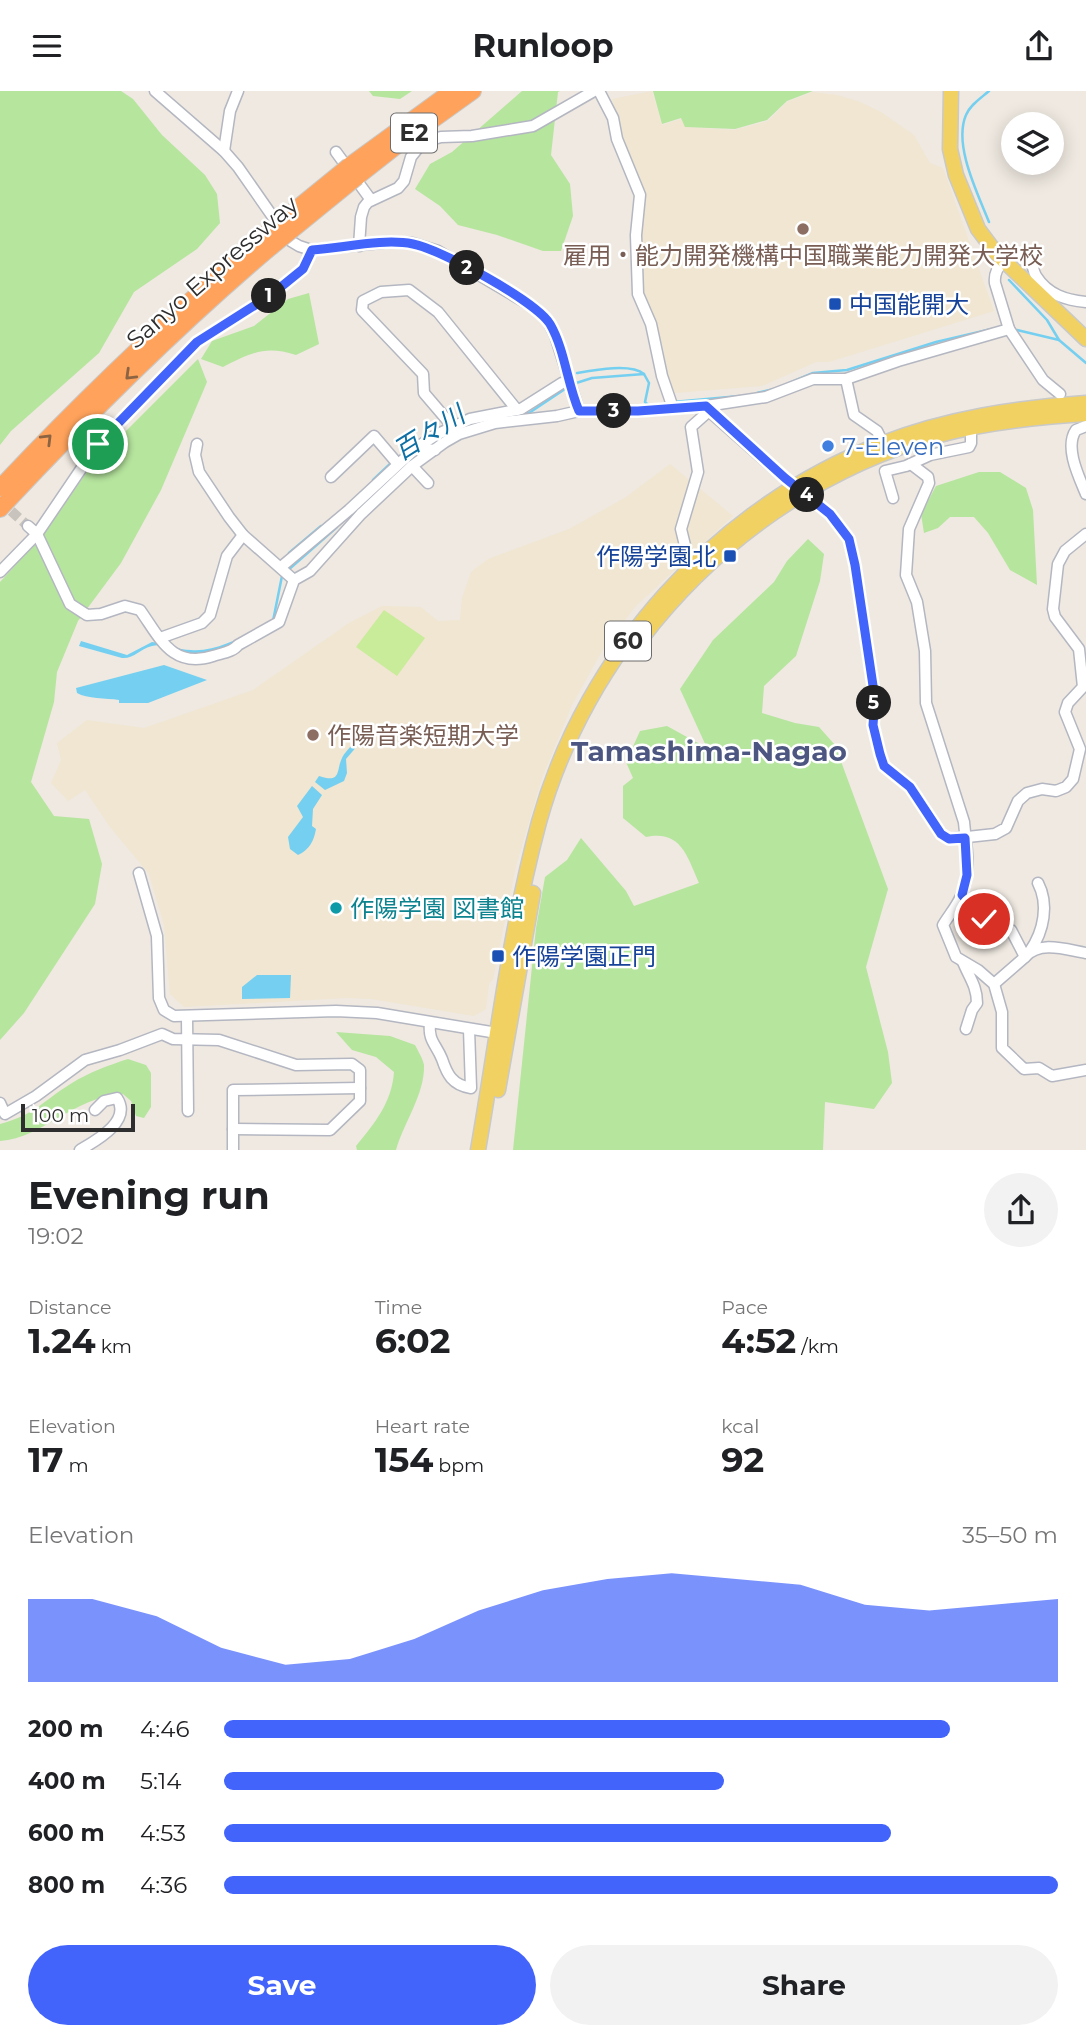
<!DOCTYPE html>
<html lang="en">
<head>
<meta charset="utf-8">
<style>
	:root { --surface:#fff; --page:#f2f2f2; --text:#202124; --muted:#757577; --accent:#4264fb }
	body { margin:0; font-family:Montserrat,"Noto Sans JP",sans-serif; background:var(--page); color:var(--text); height:100vh; display:flex; flex-direction:column; font-size:26px; white-space:nowrap }
	* { box-sizing:border-box; margin:0 }
	p { font-size:23px; color:var(--muted) }
	.icon { flex:none; width:38px; height:38px; fill:none; stroke:currentColor; stroke-width:2; stroke-linecap:round; stroke-linejoin:round }
	.map { position:relative; height:1059px; overflow:hidden }
	.sheet { display:flex; flex-direction:column; background:var(--surface); flex:1 }
	.sheet>* { flex:none }
	.controls { position:absolute; left:1001px; top:21px; display:grid; gap:14px }
	.controls a { display:grid; place-items:center; width:63px; height:63px; border-radius:50%; background:var(--surface); box-shadow:0 4px 18px #0003; font-size:35px }
	.scale { position:absolute; left:21px; bottom:18px; width:114px; box-sizing:border-box; padding-left:7px; border:4px solid #2e2e2e; border-top:0; font-size:19px; line-height:24px; white-space:nowrap; color:#2e2e2e; -webkit-text-stroke:5px #fff; paint-order:stroke }
	.pin { position:absolute; display:grid; place-items:center; width:60px; height:60px; color:#fff; margin:-30px; border:4px solid #fff; border-radius:50%; box-shadow:0 2px 7px #0007 }
	.km { position:absolute; width:35px; height:35px; margin:-18px; border-radius:50%; background:#222; color:#fff; font-size:19px; line-height:35px; text-align:center }
	.round { display:grid; place-items:center; flex:none; width:74px; height:74px; border-radius:37px; background:var(--page) }
	.head { display:flex; align-items:center; justify-content:space-between; height:119px; padding:0 28px }
	h1 { font-size:38px; font-weight:700; line-height:52px }
	.metrics { display:grid; grid-template-columns:repeat(3,1fr); gap:10px; height:119px; padding:7px 28px }
	.metrics div { display:grid; align-content:center }
	.metrics b { font-size:35px; font-weight:700 }
	.metrics small { font-size:19px; font-weight:400 }
	.metrics p { font-size:19px }
	.chart { height:196px; padding:14px 28px }
	.chart p { display:flex; justify-content:space-between }
	.chart svg { width:100%; height:126px; margin-top:7px; fill:var(--accent); opacity:.7 }
	.button { display:flex; gap:14px; margin-top:auto; padding:14px 28px }
	.button a { flex:1; height:80px; border-radius:42px; background:var(--accent); color:#fff; font-size:28px; font-weight:700; line-height:80px; text-align:center }
	.button a+a { background:var(--page); color:var(--text) }
	ul { padding:0 28px; list-style:none; font-size:23px }
	li { display:grid; grid-template-columns:112px 84px 1fr; align-items:center; height:52px }
	li i { height:18px; border-radius:9px; background:var(--accent) }
	header { display:flex; justify-content:space-between; align-items:center; height:91px; padding:0 28px; background:var(--surface); font-size:32px; font-weight:700 }
	.map>svg:first-child { display:block }
</style>
</head>
<body>
<header><svg class="icon" aria-label="menu" viewBox="0 0 24 24"><path d="M4 6h16M4 12h16M4 18h16"/></svg>Runloop<svg class="icon" aria-label="share" viewBox="0 0 24 24"><path d="M12 15V3M7 8l5-5 5 5M5 13v7h14v-7"/></svg></header>
<div class="map">
<svg width="1086" height="1059" viewBox="0 0 1086 1059">
	<rect width="100%" height="100%" fill="#efe9e1"/>
	<g fill="#f0e6d1">
		<polygon points="652,0 662,34 681,28 686,36 734,39 768,30 787,11 813,1 837,4 858,10 881,21 914,44 930,72 943,77 994,220 829,271 816,271 762,295 675,302 667,283 663,255 643,203 641,155 644,98 624,49 612,8"/>
		<polygon points="670,373 733,425 635,516 602,560 572,614 542,687 516,775 493,888 489,893 486,918 474,925 371,908 347,907 184,916 170,903 164,834 149,783 110,736 85,699 68,710 51,692 61,669 57,652 87,629 144,637 253,599 349,532 382,515 421,516 438,530 460,529 462,507 471,481 488,468 569,438 626,406"/>
	</g>
	<g fill="#b6e59e">
		<polygon points="0,0 121,0 133,8 162,44 205,84 217,103 220,132 197,158 134,201 99,262 11,340 0,354"/>
		<polygon points="369,0 412,0 400,8 373,5"/>
		<polygon points="522,0 560,0 558,1 551,64 570,93 573,125 561,160 543,160 497,144 458,134 440,115 415,98 430,73 452,61"/>
		<polygon points="653,0 813,0 787,10 767,29 735,38 685,36 681,27 662,33"/>
		<path d="M309 202 319 253 296 264C265 254 251 262 223 276L201 268 212 250 254 235 288 208Z"/>
		<polygon points="198,268 207,291 161,399 121,472 78,530 57,581 54,611 31,691 54,725 89,728 102,773 95,813 24,922 0,949 0,491 44,443 91,375"/>
		<polygon points="979,381 1000,381 1026,397 1033,419 1037,494 1010,479 988,442 974,426 950,426 938,437 924,442 921,423 936,395"/>
		<path d="M808 448 824 463 820 490 796 565 764 595 762 622 795 632 819 636 835 654 888 798 866 876 888 961 892 992 874 1018 825 1011 823 1059H513L536 837 545 786 567 769 581 747 626 800 634 815 699 792C687 765 681 739 646 746L623 727V695L633 687 626 671 640 640 667 635 707 657 680 598 713 549 774 491 787 470Z"/>
		<path d="M336 941 390 945 415 954C418 960 423 968 424 974 425 1003 404 1031 396 1059H357L356 1055C375 1032 392 1011 394 981L376 966 352 959Z"/>
		<path d="M128 968 146 974 151 982V1016L144 1027 136 1025 131 1010 123 1003C72 1006 44 1047 0 1050V1033C35 1024 44 1009 72 992 88 982 109 974 128 968Z"/>
	</g>
	<polygon fill="#c9ec9a" points="384,519 425,547 397,585 356,556"/>
	<g fill="#75cff0">
		<path d="M266 534C242 547 218 565 189 562 177 560 164 552 152 555 140 558 134 568 122 567L79 555 81 550 127 564 152 551C166 552 178 559 191 559 218 561 242 545 266 534Z"/>
		<path d="M164 574 207 589 148 612H119V609C106 607 87 608 77 602L76 597Z"/>
		<path d="M353 652 358 654 346 668 347 682 344 690 325 699 315 691 319 685C342 693 336 679 342 667 344 662 350 657 353 652Z"/>
		<path d="M312 695 322 704 313 718 312 735 316 738C314 750 309 759 298 764L290 758 288 746 303 726 297 715Z"/>
		<polygon points="257,884 291,884 290,907 242,908 242,896"/>
	</g>
	<g fill="none" stroke-linecap="round" stroke-linejoin="round">
		<g stroke="#75cff0" stroke-width="2.5">
			<path d="M989 131C978 103 953 54 966 24 970 14 981 7 989 0"/>
			<polyline points="1009,189 1047,229 1059,249 1086,272"/>
			<polyline points="1017,239 1059,249"/>
			<path d="M577 282C594 279 631 272 644 283"/>
			<polyline points="573,293 592,287 644,283 649,292 645,311 649,315"/>
			<polyline points="787,293 813,282 847,279 936,251 996,237"/>
			<polyline points="757,302 774,298"/>
			<polyline points="673,311 740,305"/>
			<polyline points="520,324 529,322 568,296"/>
			<polyline points="373,389 391,372"/>
			<polyline points="289,462 321,435"/>
			<polyline points="287,480 337,436"/>
			<polyline points="273,530 282,485"/>
		</g>
		<polyline stroke="#c8c4bd" stroke-width="10" stroke-dasharray="10 5" stroke-linecap="butt" points="0,410 28,435"/>
		<g stroke="#b4b7c1" stroke-width="13">
			<g id="minor">
				<polyline points="155,0 224,60 238,76 289,149 299,155 311,159 390,151 412,152 438,160 535,217 548,230 555,244 579,320"/>
				<polyline points="599,0 613,27 617,48 640,104 636,144 638,203 651,233 662,285 673,317"/>
				<polyline points="224,60 230,20 238,0"/>
				<polyline points="336,61 371,109"/>
				<polyline points="359,155 361,126 364,116 368,111 398,97 404,90 411,66 423,51 441,46 472,45 533,35 594,0"/>
				<polyline points="846,288 854,324 877,340 883,352"/>
				<path d="M1060 303 1043 289 1009 238 995 192C993 175 1011 160 1027 164 1033 170 1032 178 1036 185 1048 204 1066 209 1086 211"/>
				<polyline points="706,315 709,320 785,387 830,423 849,448 855,474 875,608 873,634 880,663 884,675 910,696 941,743 949,748 995,743 1006,737 1018,710 1027,702 1042,698 1056,700 1066,696 1073,688 1080,658 1065,621 1068,612 1083,596 1079,558 1055,526 1053,518 1058,473 1065,460 1086,443"/>
				<path d="M1086 335 1076 339C1064 356 1079 386 1086 403"/>
				<polyline points="453,336 424,302 423,283 362,219 363,210 381,201 409,199 438,221 517,319"/>
				<polyline points="197,353 195,364 199,381 229,426 243,444 294,489"/>
				<polyline points="416,357 436,344 470,328 521,318 562,292 569,290"/>
				<path d="M911 373 928 386 929 392 909 438 906 484 917 511 925 560 926 612 964 731C966 754 972 782 961 805 957 815 949 824 943 834L956 866 978 879 994 893 1002 921V957L1024 978 1039 977 1052 985 1086 979"/>
				<polyline points="331,386 374,345 397,372"/>
				<polyline points="428,392 412,375 445,351 459,343 495,332 557,325 579,320 638,320 706,315 766,306 813,288 846,288 898,270 1009,238"/>
				<polyline points="893,407 885,380 906,375 930,364 969,356 971,352 971,337"/>
				<path d="M28 435 37 443 70 513 87 524 101 523 125 515 140 519C160 547 172 578 213 565 222 562 233 561 238 554L279 531 294 489 310 480 361 423 412 375"/>
				<polyline points="690,475 681,438 698,381 691,336 709,320"/>
				<polyline points="281,476 349,419 416,357 435,359"/>
				<polyline points="0,481 37,443 98,353 197,251 271,204 303,178 311,159"/>
				<polyline points="160,547 202,532 210,524 227,465 243,444"/>
				<polyline points="139,782 157,845 159,907 164,919 174,925 336,920 377,922 503,943"/>
				<path d="M962 804C979 823 986 832 1011 839L1025 866C1040 849 1067 859 1086 862"/>
				<path d="M1030 860C1044 840 1049 813 1038 792"/>
				<path d="M963 871C969 886 977 895 977 912L972 919 966 938"/>
				<polyline points="994,893 1025,866"/>
				<polyline points="187,926 188,1020"/>
				<path d="M430 932C428 950 436 953 442 968 447 983 452 994 471 997L469 938"/>
				<polyline points="0,1012 5,1023 36,1005 85,969 120,959 162,943 173,948 219,949 296,974 352,973 360,979 360,1010 330,1039 233,1038"/>
				<path d="M80 1059C97 1049 132 1030 117 1007L104 1010 95 1019"/>
				<polyline points="233,1059 233,999 360,997"/>
			</g>
		</g>
		<g stroke="#c9c9c9" stroke-width="17">
			<g id="major">
				<polyline points="951,0 950,58 956,84 978,138 996,162 1086,248"/>
				<path d="M641 548C715 451 821 376 939 344 987 331 1036 326 1086 323"/>
				<polyline points="498,999 533,802"/>
				<path d="M478 1059C497 950 510 838 539 731 586 562 717 416 881 353 947 327 1016 317 1086 312"/>
			</g>
		</g>
		<g stroke="#c9c9c9" stroke-width="18">
			<g id="highway">
				<polyline points="349,75 452,0"/>
				<polyline points="357,86 399,53 473,0"/>
				<path d="M0 397C83 308 171 225 263 145"/>
				<path d="M0 418C86 326 175 237 271 156"/>
			</g>
		</g>
		<use href="#minor" stroke="#fff" stroke-width="10"/>
		<use href="#major" stroke="#f2d163" stroke-width="14"/>
		<use href="#highway" stroke="#ffa35c" stroke-width="16"/>
		<g stroke="#c9c9c9" stroke-width="18" stroke-linecap="butt">
			<g id="highway-bridge">
				<polyline points="263,145 349,75"/>
				<polyline points="271,156 357,86"/>
			</g>
		</g>
		<use href="#highway-bridge" stroke="#ffa35c" stroke-width="16"/>
	</g>
	<defs><path id="oneway-chevron" d="M-2-3.5L2.5 0L-2 3.5" fill="none" stroke-width="1.6" stroke-linecap="round" stroke-linejoin="round" transform="scale(1.75)"/></defs>
	<g stroke="#8c6343">
		<use href="#oneway-chevron" transform="translate(130 284) rotate(136)"/>
		<use href="#oneway-chevron" transform="translate(47 348) rotate(-45)"/>
	</g>
	<g fill="none" stroke-linecap="round" stroke-linejoin="round">
		<g stroke="#fff" stroke-width="14">
			<path id="route" d="M98 353 197 251 271 204 303 178 312 159C343 157 383 147 413 153 440 158 536 210 550 233 565 259 567 292 579 320H638L706 315 785 387 830 423 849 448 855 474 875 608 873 634 880 663 884 675 910 696 941 743 949 748 965 747 967 784 962 804 984 828"/>
		</g>
		<use href="#route" stroke="#4264fb" stroke-width="9"/>
	</g>
	<g fill="#8d6e63" stroke="#fff" stroke-width="2.5">
		<circle cx="803" cy="138" r="7"/>
		<circle cx="313" cy="644" r="7"/>
	</g>
	<g fill="#1a4fb4" stroke="#fff" stroke-width="2.5">
		<rect x="828" y="206" width="14" height="14" rx="3.5"/>
		<rect x="723" y="458" width="14" height="14" rx="3.5"/>
		<rect x="491" y="858" width="14" height="14" rx="3.5"/>
	</g>
	<circle fill="#3f7fe0" stroke="#fff" stroke-width="2.5" cx="828" cy="355" r="7"/>
	<circle fill="#0f9aa8" stroke="#fff" stroke-width="2.5" cx="336" cy="817" r="7"/>
	<g text-anchor="middle" dominant-baseline="central" stroke-width="5" stroke-linejoin="round" paint-order="stroke">
		<g fill="#fff" stroke="#6d6d6d" stroke-width="2">
			<rect x="391" y="22.5" width="46" height="39" rx="5"/>
			<rect x="605" y="530.5" width="46" height="39" rx="5"/>
		</g>
		<g font-size="23" font-weight="bold" fill="#2e2e2e">
			<text x="414" y="42">E2</text>
			<text x="628" y="550">60</text>
		</g>
		<g font-size="24" fill="#785e54" stroke="#fff">
			<text x="803" y="164">雇用・能力開発機構中国職業能力開発大学校</text>
			<text x="327" y="644" text-anchor="start">作陽音楽短期大学</text>
		</g>
		<g font-size="24" fill="#2e2e2e" stroke="#fff">
			<text transform="translate(212 181) rotate(-41)">Sanyo Expressway</text>
		</g>
		<g font-size="24" fill="#164399" stroke="#fff" text-anchor="start">
			<text x="849" y="213">中国能開大</text>
			<text x="716" y="465" text-anchor="end">作陽学園北</text>
			<text x="512" y="865">作陽学園正門</text>
		</g>
		<g font-size="24" fill="#366cbe" stroke="#fff" text-anchor="start">
			<text x="842" y="355">7-Eleven</text>
		</g>
		<g font-size="24" fill="#0d838f" stroke="#fff" text-anchor="start">
			<text x="350" y="817">作陽学園 図書館</text>
		</g>
		<g font-size="26" font-style="italic" fill="#0d6fa3" stroke="#fff">
			<text transform="translate(429 342) rotate(-32)">百々川</text>
		</g>
		<g font-size="28" font-weight="bold" fill="#4d5680" stroke="#fff">
			<text x="709" y="660">Tamashima-Nagao</text>
		</g>
	</g>
</svg>
<div class="controls">
<a><svg class="icon" aria-label="layers" viewBox="0 0 24 24"><path d="M12 4l9 5-9 5-9-5zM3 14l9 5 9-5"/></svg></a>
</div>
<div class="scale">100 m</div>
<div class="pin" style="left:98px;top:353px;background:#1e9e55"><svg class="icon" aria-label="arrive" viewBox="0 0 24 24"><path d="M6 21V4h12l-3 4 3 4H6"/></svg></div>
<div class="pin" style="left:984px;top:828px;background:#d93025"><svg class="icon" aria-label="check" viewBox="0 0 24 24"><path d="M5 12l5 5 9-10"/></svg></div>
<b class="km" style="left:269px;top:205px">1</b>
<b class="km" style="left:467px;top:177px">2</b>
<b class="km" style="left:614px;top:320px">3</b>
<b class="km" style="left:807px;top:404px">4</b>
<b class="km" style="left:874px;top:612px">5</b>
</div>
<section class="sheet">
<div class="head"><div><h1>Evening run</h1><p>19:02</p></div><a class="round"><svg class="icon" aria-label="share" viewBox="0 0 24 24"><path d="M12 15V3M7 8l5-5 5 5M5 13v7h14v-7"/></svg></a></div>
<div class="metrics">
<div><p>Distance</p><b>1.24<small> km</small></b></div>
<div><p>Time</p><b>6:02</b></div>
<div><p>Pace</p><b>4:52<small> /km</small></b></div>
</div>
<div class="metrics">
<div><p>Elevation</p><b>17<small> m</small></b></div>
<div><p>Heart rate</p><b>154<small> bpm</small></b></div>
<div><p>kcal</p><b>92</b></div>
</div>
<div class="chart"><p><span>Elevation</span>35–50 m</p>
<svg viewBox="0 0 160 44" preserveAspectRatio="none"><path d="M0 44V15L10 15L20 21L30 32L40 38L50 36L60 29L70 19L80 12L90 8L100 6L110 8L120 10L130 17L140 19L150 17L160 15V44z"/></svg>
</div>
<ul>
<li><b>200 m</b>4:46<i style="width:87%"></i></li>
<li><b>400 m</b>5:14<i style="width:60%"></i></li>
<li><b>600 m</b>4:53<i style="width:80%"></i></li>
<li><b>800 m</b>4:36<i style="width:100%"></i></li>
</ul>
<div class="button"><a>Save</a><a>Share</a></div>
</section>
</body>
</html>
